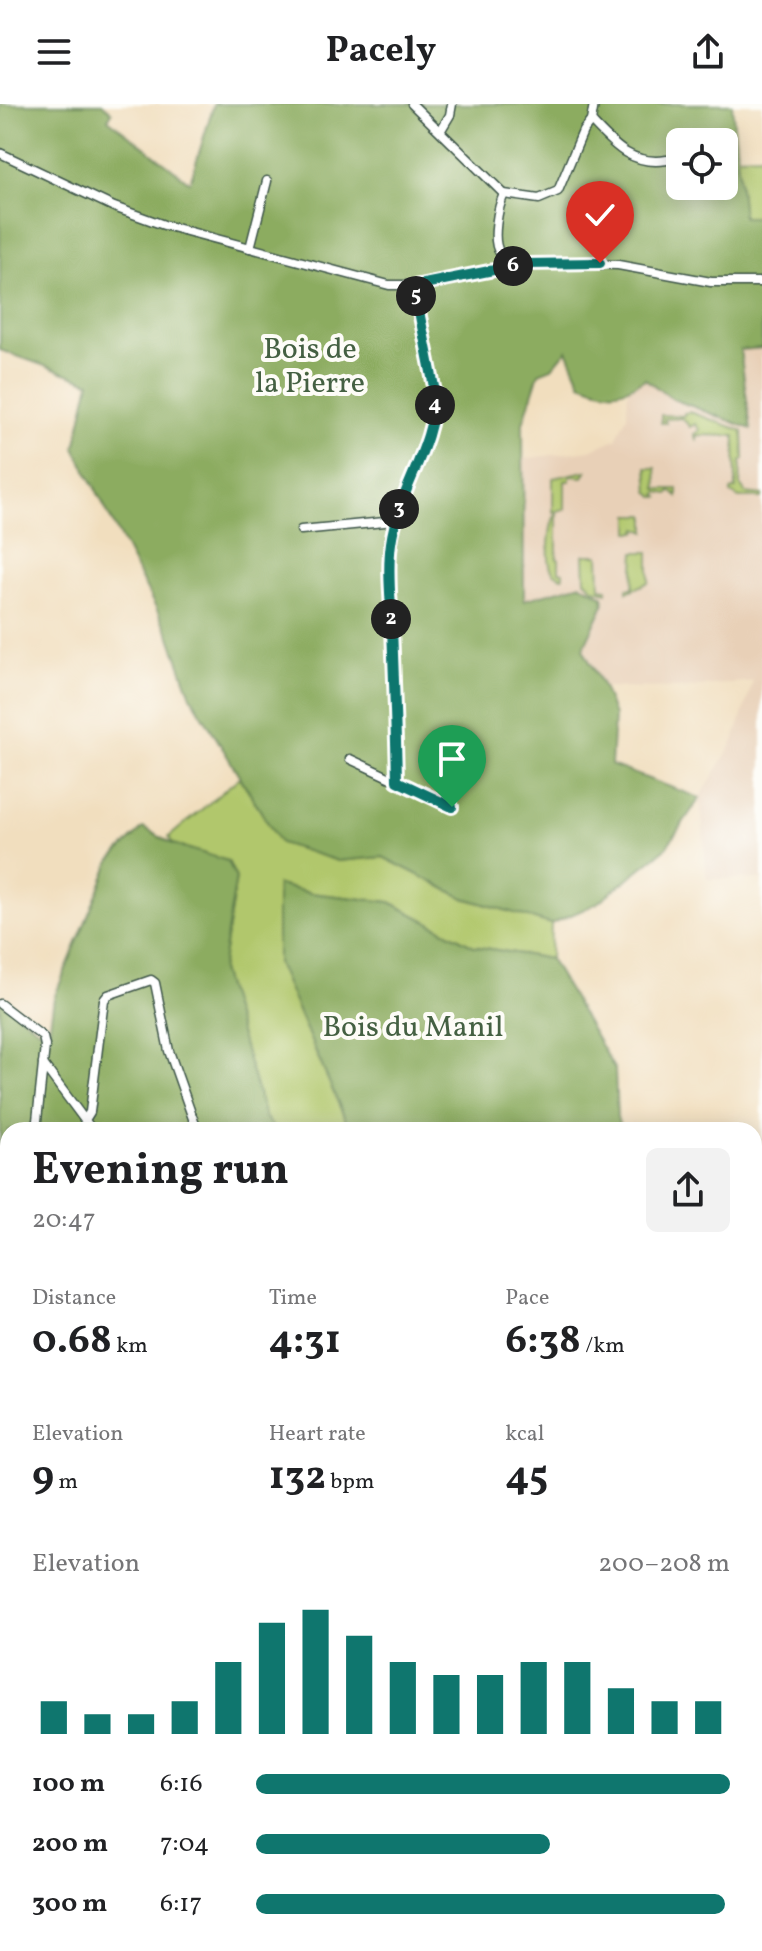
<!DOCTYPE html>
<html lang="en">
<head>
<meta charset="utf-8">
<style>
	:root { --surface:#fff; --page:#f2f2f2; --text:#202124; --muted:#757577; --accent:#0f766e }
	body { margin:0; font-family:Vollkorn,serif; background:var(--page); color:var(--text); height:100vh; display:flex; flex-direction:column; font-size:30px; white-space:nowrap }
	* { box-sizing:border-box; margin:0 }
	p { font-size:26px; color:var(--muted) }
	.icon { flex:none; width:44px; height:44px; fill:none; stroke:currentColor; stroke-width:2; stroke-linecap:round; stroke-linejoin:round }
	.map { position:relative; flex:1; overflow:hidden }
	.side { position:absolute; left:0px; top:1018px; width:762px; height:830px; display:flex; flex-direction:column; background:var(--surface); border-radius:24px 24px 0 0; box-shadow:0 4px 20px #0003 }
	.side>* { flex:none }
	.tools { position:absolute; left:666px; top:24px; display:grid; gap:16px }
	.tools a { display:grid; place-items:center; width:72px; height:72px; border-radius:12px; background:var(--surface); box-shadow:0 4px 20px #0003; font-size:40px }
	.pin { position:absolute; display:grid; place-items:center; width:68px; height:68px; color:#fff; margin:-82px -34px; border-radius:50% 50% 50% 0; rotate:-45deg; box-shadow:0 0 8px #0007 }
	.pin .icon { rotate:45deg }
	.km { position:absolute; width:40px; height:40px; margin:-20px; border-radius:50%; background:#222; color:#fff; font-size:22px; line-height:40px; text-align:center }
	.round { display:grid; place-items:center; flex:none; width:84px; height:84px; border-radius:12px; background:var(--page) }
	.overview { display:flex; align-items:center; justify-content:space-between; height:136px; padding:0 32px }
	h1 { font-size:44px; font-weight:700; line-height:60px }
	.figures { display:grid; grid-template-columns:repeat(3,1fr); gap:12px; height:136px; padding:8px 32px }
	.figures div { display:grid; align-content:center }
	.figures b { font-size:40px; font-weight:700 }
	.figures small { font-size:22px; font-weight:400 }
	.figures p { font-size:22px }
	.chart { height:224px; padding:16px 32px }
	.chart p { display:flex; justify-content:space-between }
	.chart svg { width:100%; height:144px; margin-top:8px; stroke:var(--accent); stroke-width:6 }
	ul { padding:0 32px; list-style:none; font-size:26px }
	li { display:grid; grid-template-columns:128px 96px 1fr; align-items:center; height:60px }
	li i { height:20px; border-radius:10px; background:var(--accent) }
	header { display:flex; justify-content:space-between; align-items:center; height:104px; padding:0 32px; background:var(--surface); font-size:36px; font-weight:700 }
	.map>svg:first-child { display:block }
</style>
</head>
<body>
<header><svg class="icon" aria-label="menu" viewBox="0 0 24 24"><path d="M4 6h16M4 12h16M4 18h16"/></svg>Pacely<svg class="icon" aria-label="share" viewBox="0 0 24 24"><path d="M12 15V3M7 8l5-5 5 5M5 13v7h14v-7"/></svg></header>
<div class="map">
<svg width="762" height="1847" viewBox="0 0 762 1847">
	<rect width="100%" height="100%" fill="#fdfcf7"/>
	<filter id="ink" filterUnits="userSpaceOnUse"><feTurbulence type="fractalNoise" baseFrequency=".0125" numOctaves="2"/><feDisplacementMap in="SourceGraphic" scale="16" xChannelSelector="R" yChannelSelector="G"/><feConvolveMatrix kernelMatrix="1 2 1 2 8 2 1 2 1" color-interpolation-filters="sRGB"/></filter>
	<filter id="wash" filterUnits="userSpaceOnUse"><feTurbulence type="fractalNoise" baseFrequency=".006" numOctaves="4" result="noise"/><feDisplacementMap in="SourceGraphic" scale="32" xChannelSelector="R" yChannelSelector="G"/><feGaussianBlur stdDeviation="1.8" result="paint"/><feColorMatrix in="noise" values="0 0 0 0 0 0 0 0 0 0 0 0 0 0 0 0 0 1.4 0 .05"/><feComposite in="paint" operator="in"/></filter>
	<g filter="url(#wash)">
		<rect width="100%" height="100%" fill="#f1debe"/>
		<polygon fill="#e8d0b7" points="762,244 762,784 761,775 707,775 700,694 734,637 753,577 686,584 603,583 582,545 604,500 581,480 524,497 523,355 590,346 616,335 627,312 628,286 644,275 673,295 750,324 740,245"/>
		<g fill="#b1c76c" stroke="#688250" stroke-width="2">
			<polygon points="762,51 762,113 743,114 736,52"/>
			<polygon points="690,308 743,327 744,355 741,357 740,381 746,389 762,391 762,394 739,394 731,389 731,386 736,385 735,332 697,331 697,337 694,330 700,326 695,320 690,323 682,314 664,315 666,319 661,319 661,311 684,312 684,309"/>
			<polygon points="647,364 656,364 657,385 678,385 678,393 671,387 668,390 659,388 657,390 659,393 654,393 649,387"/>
			<polygon points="586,367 583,373 570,372 570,377 565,377 565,405 553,408 553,374"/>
			<path d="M557 409V455H559V467L563 468V473C559 472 555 471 552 466 546 456 549 417 557 409Z"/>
			<polygon points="630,411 646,411 646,428 638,424 637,428 630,428"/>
			<polygon points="635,448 649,448 649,478 627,488 627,484 633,484"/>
			<polygon points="584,451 599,451 600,484 607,485 607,488 594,485 585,476"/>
			<polygon points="240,673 280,739 338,757 383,753 464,794 551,820 550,855 474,842 390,798 310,789 278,781 277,859 350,1026 275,1026 265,1013 221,866 236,774 228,757 173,740 169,733"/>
			<polygon points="754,1060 760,1060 760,1138 754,1144"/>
			<polygon points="754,1394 762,1394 762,1847 0,1847 0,1718 8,1715 8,1840 754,1840"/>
		</g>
		<g fill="#8cac60" stroke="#56744a" stroke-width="2" fill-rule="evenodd">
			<path d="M0 0H102L112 8 108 15 190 78 214 0H732L743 113H762V244L740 246 751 325 673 295 645 275C618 292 610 290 581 279L567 246 552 264 539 269 523 319 524 496 581 480 603 492 604 500 583 545 603 583 614 612 611 661 700 694 665 745 596 800 551 820 464 794 383 753 338 757 280 739 191 592 169 530 75 344 90 278 0 246ZM680 38H724V82H680Z"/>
			<polygon points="143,724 173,740 228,757 236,774 221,866 265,1013 275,1026 8,1026 8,1533 0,1538 0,896 48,933 54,894 111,756"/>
			<polygon points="277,781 310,789 390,798 474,842 550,855 615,966 617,1013 621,1026 350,1026 277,859"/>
			<polygon points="754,1394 762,1394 762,1528 756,1525"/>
			<polygon points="296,1840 550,1840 548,1847 294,1847"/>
		</g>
	</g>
	<g filter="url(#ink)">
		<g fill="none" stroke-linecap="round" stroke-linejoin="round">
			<g stroke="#3e5549" stroke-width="11">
				<g id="street">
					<path d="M412 0 504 90C498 103 491 137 500 149 505 154 511 156 515 162"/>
					<path d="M591 17C613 40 631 62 667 56"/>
					<polyline points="441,26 450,11 452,0"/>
					<polyline points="0,49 114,103 164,121 389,181 424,181 515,162 547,159 618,161 711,178 762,178"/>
					<polyline points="504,90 539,95 558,87 583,27 591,17 594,0"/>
					<polyline points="250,144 267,77"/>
					<polyline points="301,426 395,417"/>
					<path d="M350 655 397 677C396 626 394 575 392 524 391 496 387 467 391 439 399 386 435 343 435 288L414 182"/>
					<polyline points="397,677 452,703"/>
					<polyline points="0,900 43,933 45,942 36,1026"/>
					<polyline points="43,960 92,1026"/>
					<polyline points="85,1016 90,1008 104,896 108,891 151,876 155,879 169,947 197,1026"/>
					<polyline points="0,1234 8,1227"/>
					<polyline points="0,1400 8,1411"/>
					<polyline points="0,1458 8,1456"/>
				</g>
			</g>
			<g stroke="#3e5549" stroke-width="14">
				<g id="secondary">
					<polyline points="754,1225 762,1213"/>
					<polyline points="754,1390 762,1390"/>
					<polyline points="0,1708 8,1705"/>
				</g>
			</g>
			<use href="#street" stroke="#fff" stroke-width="8"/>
			<use href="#secondary" stroke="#fff" stroke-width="11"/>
		</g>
	</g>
	<g fill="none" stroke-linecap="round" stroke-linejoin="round" filter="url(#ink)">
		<g stroke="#fff" stroke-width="16">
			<path id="route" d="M452 703 397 677C396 626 394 575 392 524 391 496 387 467 391 439 398 386 435 343 435 288L414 182 524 160 600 159"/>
		</g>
		<use href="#route" stroke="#0f766e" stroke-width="10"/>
	</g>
	<g text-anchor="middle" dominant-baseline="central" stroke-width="8" stroke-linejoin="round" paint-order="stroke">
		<g font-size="30" fill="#446042" stroke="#fdfcf7">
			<text x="310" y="246">Bois de<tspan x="310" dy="34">la Pierre</tspan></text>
			<text x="413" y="924">Bois du Manil</text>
		</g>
	</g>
</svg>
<div class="tools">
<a><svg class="icon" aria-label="locate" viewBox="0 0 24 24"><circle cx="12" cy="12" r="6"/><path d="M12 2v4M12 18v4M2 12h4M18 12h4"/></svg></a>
</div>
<div class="pin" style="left:452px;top:703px;background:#1e9e55"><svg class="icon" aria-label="arrive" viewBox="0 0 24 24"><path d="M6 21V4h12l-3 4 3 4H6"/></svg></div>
<div class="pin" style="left:600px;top:159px;background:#d93025"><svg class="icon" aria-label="check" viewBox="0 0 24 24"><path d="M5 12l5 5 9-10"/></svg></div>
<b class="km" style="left:391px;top:515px">2</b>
<b class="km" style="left:399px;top:405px">3</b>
<b class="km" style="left:435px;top:301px">4</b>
<b class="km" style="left:416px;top:192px">5</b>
<b class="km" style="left:513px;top:162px">6</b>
<section class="side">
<div class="overview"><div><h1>Evening run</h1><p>20:47</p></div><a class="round"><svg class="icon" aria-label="share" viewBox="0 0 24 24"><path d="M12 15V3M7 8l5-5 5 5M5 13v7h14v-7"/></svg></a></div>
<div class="figures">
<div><p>Distance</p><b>0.68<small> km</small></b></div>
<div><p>Time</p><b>4:31</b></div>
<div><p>Pace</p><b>6:38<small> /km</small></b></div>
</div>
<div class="figures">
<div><p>Elevation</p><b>9<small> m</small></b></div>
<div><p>Heart rate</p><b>132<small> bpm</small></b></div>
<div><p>kcal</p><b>45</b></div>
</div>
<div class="chart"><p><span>Elevation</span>200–208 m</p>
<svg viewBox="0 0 160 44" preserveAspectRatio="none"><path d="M5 44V34M15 44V38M25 44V38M35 44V34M45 44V22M55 44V10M65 44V6M75 44V14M85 44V22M95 44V26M105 44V26M115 44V22M125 44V22M135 44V30M145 44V34M155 44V34"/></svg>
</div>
<ul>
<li><b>100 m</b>6:16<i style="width:100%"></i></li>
<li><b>200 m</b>7:04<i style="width:62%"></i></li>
<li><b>300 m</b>6:17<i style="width:99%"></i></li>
</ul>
</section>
</div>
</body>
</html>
